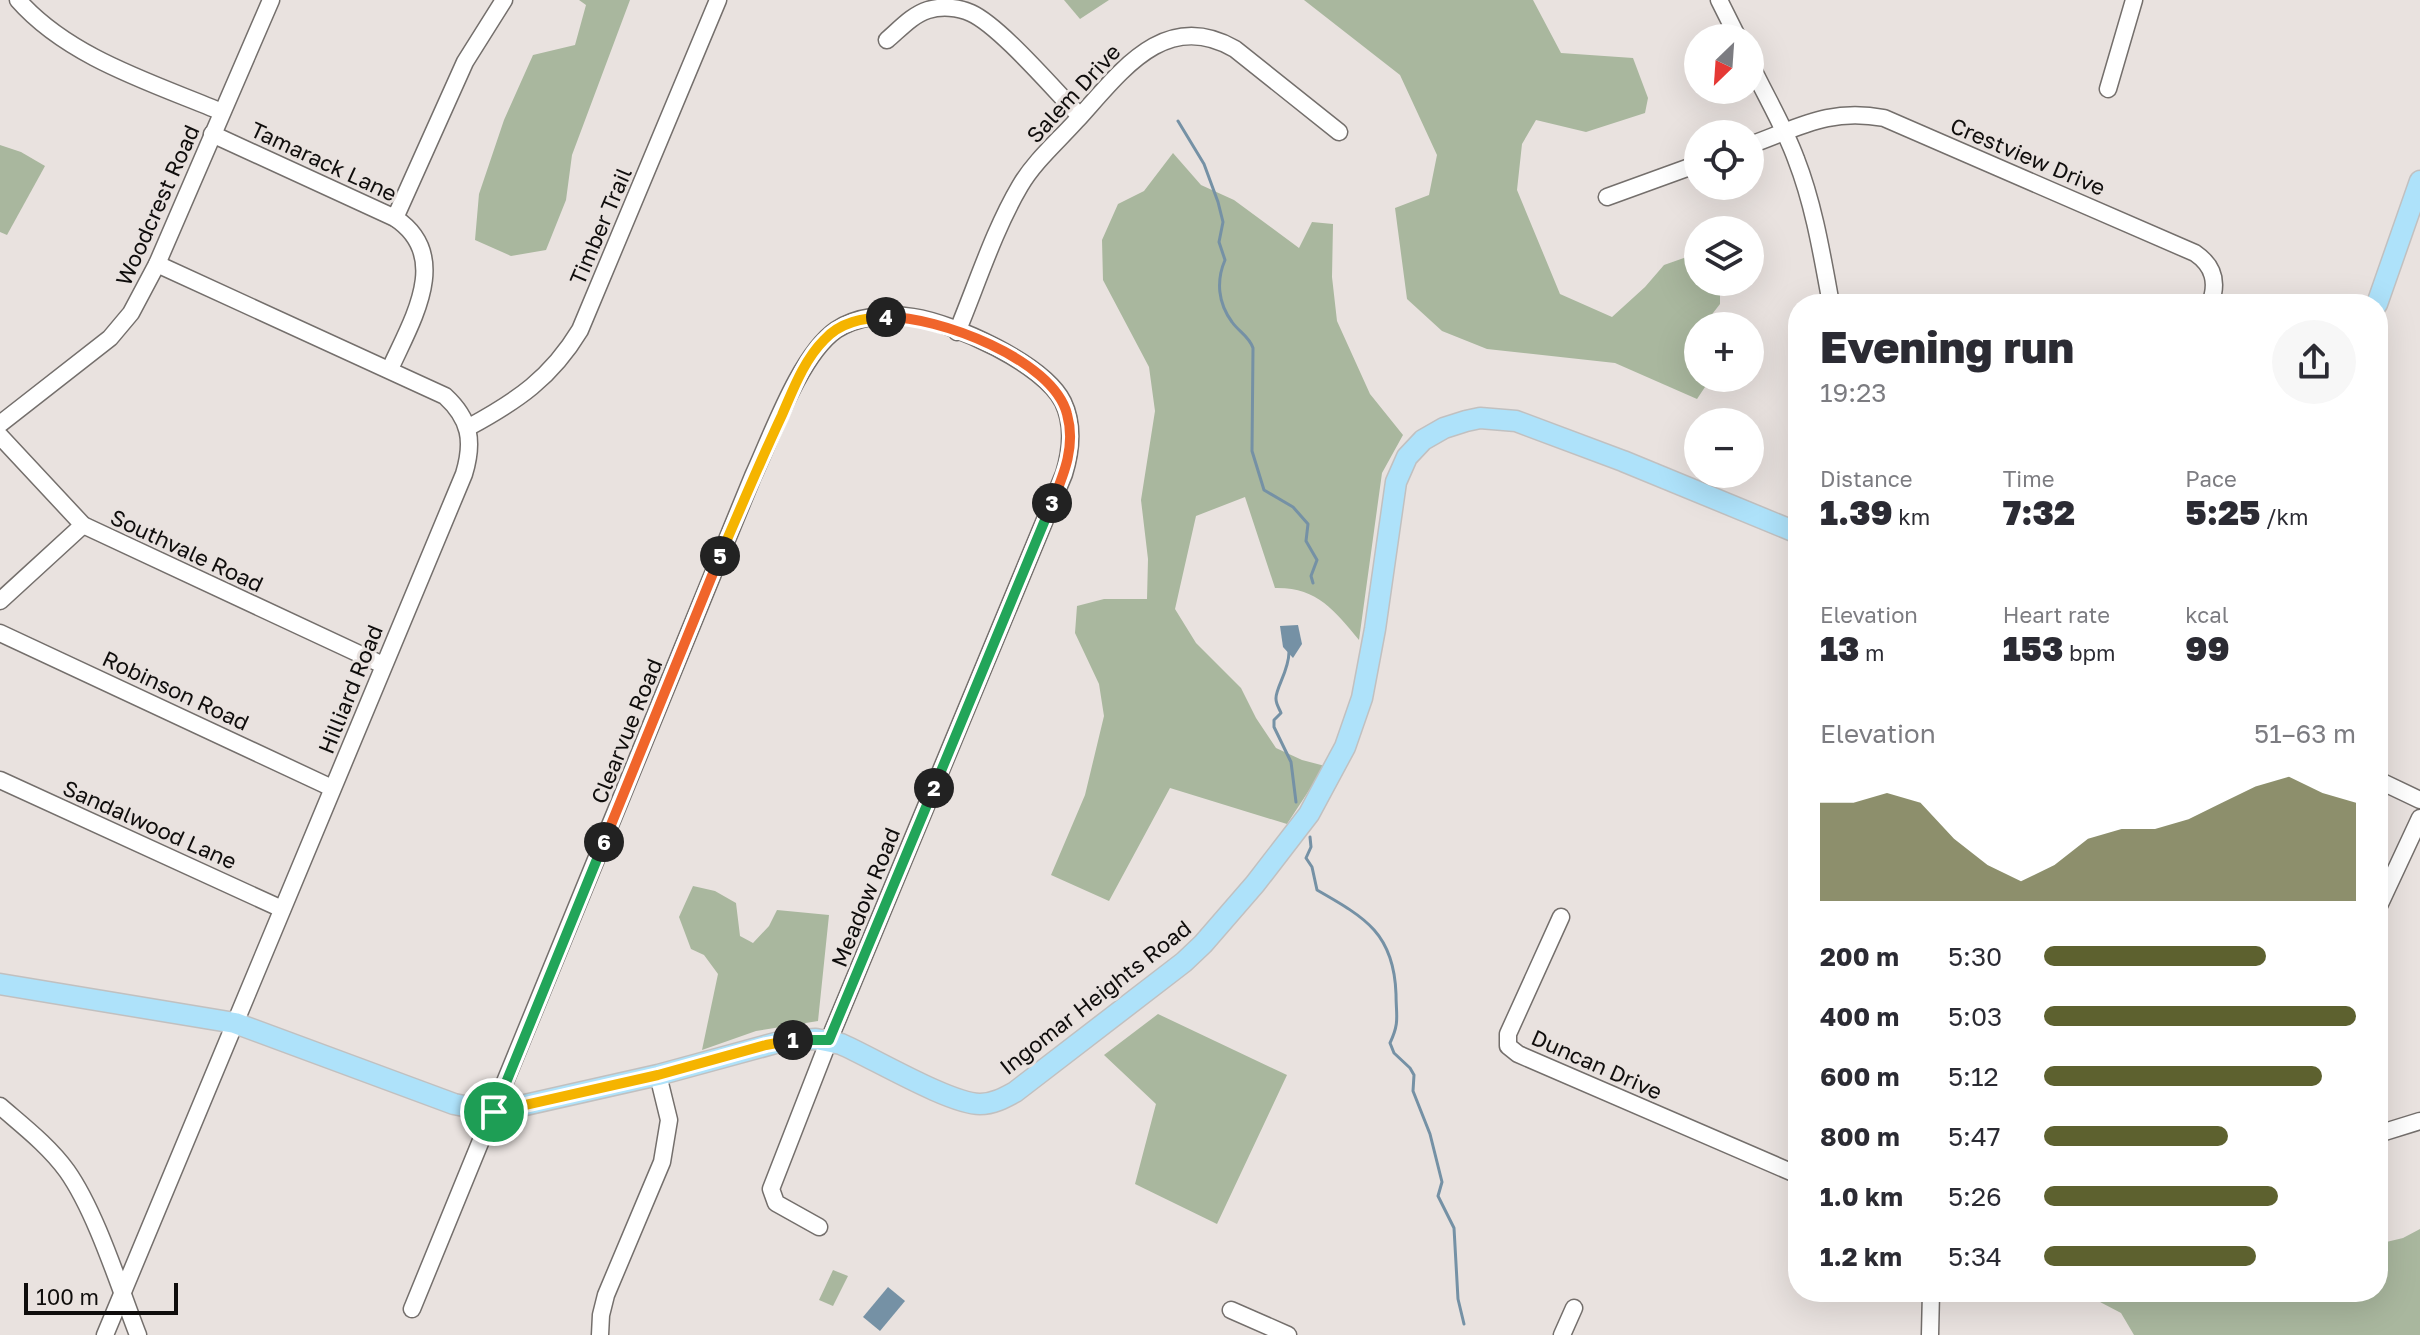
<!DOCTYPE html>
<html lang="en">
<head>
<meta charset="utf-8">
<style>
	:root { --surface:#fff; --page:#f7f7f7; --text:#2b2b33; --muted:#7c7c81; --accent:#5d612f }
	body { margin:0; font-family:"Golos Text",sans-serif; background:var(--page); color:var(--text); height:100vh; display:flex; flex-direction:column; font-size:30px; white-space:nowrap }
	* { box-sizing:border-box; margin:0 }
	p { font-size:26px; color:var(--muted) }
	.icon { flex:none; width:44px; height:44px; fill:none; stroke:currentColor; stroke-width:2; stroke-linecap:round; stroke-linejoin:round }
	.map { position:relative; flex:1; overflow:hidden }
	.sheet { position:absolute; left:1788px; top:294px; width:600px; height:1008px; display:flex; flex-direction:column; background:var(--surface); border-radius:32px; box-shadow:0 8px 32px #0002 }
	.sheet>* { flex:none }
	.needle { width:52px; rotate:205deg }
	.buttons { position:absolute; left:1684px; top:24px; display:grid; gap:16px }
	.buttons a { display:grid; place-items:center; width:80px; height:80px; border-radius:50%; background:var(--surface); box-shadow:0 8px 32px #0002; font-size:40px }
	.scale { position:absolute; left:24px; bottom:20px; width:154px; box-sizing:border-box; padding-left:8px; border:4px solid #0f0d0c; border-top:0; font-size:22px; line-height:28px; white-space:nowrap; color:#0f0d0c; -webkit-text-stroke:6px #e9e2df; paint-order:stroke }
	.pin { position:absolute; display:grid; place-items:center; width:68px; height:68px; color:#fff; margin:-34px; border:4px solid #fff; border-radius:50%; box-shadow:0 2px 8px #0007 }
	.km { position:absolute; width:40px; height:40px; margin:-20px; border-radius:50%; background:#222; color:#fff; font-size:22px; line-height:40px; text-align:center }
	.round { display:grid; place-items:center; flex:none; width:84px; height:84px; border-radius:42px; background:var(--page) }
	.head { display:flex; align-items:center; justify-content:space-between; height:136px; padding:0 32px }
	h1 { font-size:44px; font-weight:800; line-height:60px }
	.metrics { display:grid; grid-template-columns:repeat(3,1fr); gap:12px; height:136px; padding:8px 32px }
	.metrics div { display:grid; align-content:center }
	.metrics b { font-size:34px; font-weight:800 }
	.metrics small { font-size:22px; font-weight:400 }
	.metrics p { font-size:22px }
	.chart { height:224px; padding:16px 32px }
	.chart p { display:flex; justify-content:space-between }
	.chart svg { width:100%; height:144px; margin-top:8px; fill:var(--accent); opacity:.7 }
	ul { padding:0 32px; list-style:none; font-size:26px }
	li { display:grid; grid-template-columns:128px 96px 1fr; align-items:center; height:60px }
	li i { height:20px; border-radius:10px; background:var(--accent) }
	.map>svg:first-child { display:block }
</style>
</head>
<body>
<div class="map">
<svg width="2420" height="1335" viewBox="0 0 2420 1335">
	<rect width="100%" height="100%" fill="#e9e2df"/>
	<g fill="#a9b79e">
		<polygon points="579,0 630,0 572,155 566,200 546,250 511,256 475,240 479,194 504,120 533,55 575,45 586,5"/>
		<polygon points="1064,0 1109,0 1080,19"/>
		<polygon points="1304,0 1533,0 1561,53 1633,58 1648,98 1645,113 1586,132 1536,120 1522,144 1517,190 1560,294 1612,317 1645,287 1664,265 1698,253 1698,282 1720,282 1720,304 1703,326 1698,326 1698,378 1711,378 1697,399 1615,363 1487,349 1442,331 1407,299 1395,208 1429,195 1437,155 1400,75"/>
		<polygon points="0,145 21,152 45,166 7,235 0,232"/>
		<path d="M1173 153 1201 185 1234 200 1299 248 1312 222 1333 224 1332 277 1337 321 1370 394 1403 435 1382 473 1359 640C1334 610 1317 587 1275 588L1245 497 1196 516 1175 609 1196 643 1241 688 1256 718 1276 748 1302 760 1325 766 1287 824 1170 788 1109 901 1051 875 1085 795 1104 716 1099 684 1075 633 1077 606 1104 599H1147L1148 559 1141 500 1155 411 1149 367 1103 280 1102 240 1118 204 1144 191Z"/>
		<polygon points="693,886 715,891 736,903 740,936 753,943 769,926 777,910 829,915 818,1021 756,1031 702,1050 718,974 704,955 691,949 679,917"/>
		<polygon points="1158,1014 1287,1075 1217,1224 1135,1184 1156,1104 1104,1055"/>
		<polygon points="2420,1229 2420,1335 2134,1335 2121,1313 2081,1292 2378,1292 2378,1244 2403,1238"/>
		<polygon points="833,1270 848,1276 833,1306 819,1300"/>
	</g>
	<g fill="#7591a5">
		<polygon points="1298,625 1302,644 1293,658 1283,647 1280,626"/>
		<polygon points="888,1287 905,1301 880,1331 863,1317"/>
	</g>
	<g fill="none" stroke-linecap="round" stroke-linejoin="round">
		<g stroke="#7591a5" stroke-width="3">
			<path d="M1178 121 1204 164 1218 202 1223 222 1219 242 1225 260C1216 281 1218 303 1232 322 1239 332 1249 336 1253 348L1252 451 1264 490 1293 507 1308 524 1306 541 1317 560 1311 576 1313 583"/>
			<path d="M1289 652C1289 671 1275 689 1276 699 1276 704 1279 708 1281 713L1274 720V727L1291 762 1296 802"/>
			<path d="M1310 837 1311 847 1306 858 1312 867 1317 890C1366 918 1394 934 1396 994 1396 1016 1400 1022 1390 1043L1394 1053 1410 1068 1414 1075 1413 1091 1430 1134 1442 1182 1438 1196 1454 1228 1458 1299 1464 1324"/>
		</g>
		<g stroke="#746f6c" stroke-width="19">
			<g id="minor">
				<path d="M18 0C69 58 153 83 222 112"/>
				<polyline points="1719,0 1738,38"/>
				<path d="M887 40C900 29 912 15 928 10 941 6 958 7 971 13 1000 26 1055 91 1080 116"/>
				<path d="M1750 63C1765 95 1784 126 1796 159 1814 205 1822 255 1831 304"/>
				<polyline points="2108,89 2134,0"/>
				<path d="M212 134 395 218C453 256 411 322 390 369"/>
				<path d="M1750 145C1800 127 1829 108 1884 118L2195 253C2214 266 2218 283 2210 304"/>
				<polyline points="1607,197 1698,164"/>
				<polyline points="395,218 465,62 504,0"/>
				<path d="M957 332C977 284 994 230 1020 186 1034 162 1057 142 1076 121 1120 73 1164 8 1235 49L1339 132"/>
				<polyline points="0,424 110,338 131,313 157,264 271,0"/>
				<path d="M469 427C517 401 551 378 580 330L718 0"/>
				<polyline points="0,436 83,525 383,665"/>
				<polyline points="0,601 83,525"/>
				<polyline points="0,633 332,788"/>
				<polyline points="0,780 282,909"/>
				<polyline points="2378,780 2420,800"/>
				<polyline points="2378,908 2420,818"/>
				<polyline points="1561,917 1508,1034 1508,1046 1518,1054 1798,1175"/>
				<path d="M0 1106C23 1126 49 1146 67 1171 96 1212 119 1286 138 1335"/>
				<polyline points="2378,1134 2420,1121"/>
				<path d="M412 1309 753 476C772 435 800 355 836 330 857 316 889 313 913 317 954 323 1044 364 1063 402 1074 425 1071 451 1064 474L829 1040 771 1189 776 1203 819 1227"/>
				<polyline points="1231,1310 1288,1335"/>
				<path d="M105 1335 464 474C474 441 470 419 445 396L157 264"/>
				<polyline points="600,1335 601,1315 606,1295 662,1162 669,1120 658,1075"/>
				<polyline points="1562,1335 1574,1308"/>
				<polyline points="1930,1335 1931,1292"/>
			</g>
		</g>
		<g stroke="#c1c0c0" stroke-width="23">
			<g id="major">
				<polyline points="2377,304 2420,181"/>
				<path d="M0 984 235 1023 454 1104 494 1112 658 1075 783 1041 816 1039 841 1044C873 1058 950 1104 980 1104 993 1104 1004 1098 1015 1092L1184 962 1203 944 1255 884 1309 814 1345 747 1362 698 1375 629 1396 482 1407 457 1423 440 1444 428 1466 421 1480 418 1516 421 1623 461 1798 533"/>
			</g>
		</g>
		<use href="#minor" stroke="#fff" stroke-width="16"/>
		<use href="#major" stroke="#aee2fa" stroke-width="20"/>
	</g>
	<g fill="none" stroke-linecap="round" stroke-linejoin="round">
		<g stroke="#fff" stroke-width="16">
			<polyline id="split-1" points="494,1112 658,1075 766,1045 793,1040"/>
		</g>
		<g stroke="#fff" stroke-width="16">
			<polyline id="split-2" points="793,1040 829,1040 934,788"/>
		</g>
		<g stroke="#fff" stroke-width="16">
			<polyline id="split-3" points="934,788 1052,503"/>
		</g>
		<g stroke="#fff" stroke-width="16">
			<path id="split-4" d="M886 317C937 316 1053 359 1067 414 1076 446 1064 474 1052 503"/>
		</g>
		<g stroke="#fff" stroke-width="16">
			<path id="split-5" d="M720 556C740 509 760 462 782 415 793 390 804 360 824 340 840 322 863 318 886 317"/>
		</g>
		<g stroke="#fff" stroke-width="16">
			<polyline id="split-6" points="604,842 720,556"/>
		</g>
		<g stroke="#fff" stroke-width="16">
			<polyline id="split-7" points="494,1112 604,842"/>
		</g>
		<use href="#split-1" stroke="#f5b400" stroke-width="10"/>
		<use href="#split-2" stroke="#22a559" stroke-width="10"/>
		<use href="#split-3" stroke="#22a559" stroke-width="10"/>
		<use href="#split-4" stroke="#f0652b" stroke-width="10"/>
		<use href="#split-5" stroke="#f5b400" stroke-width="10"/>
		<use href="#split-6" stroke="#f0652b" stroke-width="10"/>
		<use href="#split-7" stroke="#22a559" stroke-width="10"/>
	</g>
	<g text-anchor="middle" dominant-baseline="central" stroke-width="6" stroke-linejoin="round" paint-order="stroke">
		<g font-size="22" fill="#0f0d0c" stroke="#e9e2df">
			<text transform="translate(1073 93) rotate(-47)">Salem Drive</text>
			<text transform="translate(2028 156) rotate(23)">Crestview Drive</text>
			<text transform="translate(324 161) rotate(25)">Tamarack Lane</text>
			<text transform="translate(157 205) rotate(-66)">Woodcrest Road</text>
			<text transform="translate(600 226) rotate(-67)">Timber Trail</text>
			<text transform="translate(187 550) rotate(25)">Southvale Road</text>
			<text transform="translate(350 689) rotate(-68)">Hilliard Road</text>
			<text transform="translate(176 690) rotate(25)">Robinson Road</text>
			<text transform="translate(626 731) rotate(-68)">Clearvue Road</text>
			<text transform="translate(150 824) rotate(24)">Sandalwood Lane</text>
			<text transform="translate(865 897) rotate(-68)">Meadow Road</text>
			<text transform="translate(1095 997) rotate(-38)">Ingomar Heights Road</text>
			<text transform="translate(1597 1064) rotate(24)">Duncan Drive</text>
		</g>
	</g>
</svg>
<div class="buttons">
<a><svg class="needle" viewBox="-14 -14 28 28"><path d="M0-13l5 13h-10z" fill="#e53935"/><path d="M0 13l5-13h-10z" fill="#7c7c81"/></svg></a>
<a><svg class="icon" aria-label="locate" viewBox="0 0 24 24"><circle cx="12" cy="12" r="6"/><path d="M12 2v4M12 18v4M2 12h4M18 12h4"/></svg></a>
<a><svg class="icon" aria-label="layers" viewBox="0 0 24 24"><path d="M12 4l9 5-9 5-9-5zM3 14l9 5 9-5"/></svg></a>
<a>+</a>
<a>−</a>
</div>
<div class="scale">100 m</div>
<div class="pin" style="left:494px;top:1112px;background:#1e9e55"><svg class="icon" aria-label="arrive" viewBox="0 0 24 24"><path d="M6 21V4h12l-3 4 3 4H6"/></svg></div>
<b class="km" style="left:793px;top:1040px">1</b>
<b class="km" style="left:934px;top:788px">2</b>
<b class="km" style="left:1052px;top:503px">3</b>
<b class="km" style="left:886px;top:317px">4</b>
<b class="km" style="left:720px;top:556px">5</b>
<b class="km" style="left:604px;top:842px">6</b>
<section class="sheet">
<div class="head"><div><h1>Evening run</h1><p>19:23</p></div><a class="round"><svg class="icon" aria-label="share" viewBox="0 0 24 24"><path d="M12 15V3M7 8l5-5 5 5M5 13v7h14v-7"/></svg></a></div>
<div class="metrics">
<div><p>Distance</p><b>1.39<small> km</small></b></div>
<div><p>Time</p><b>7:32</b></div>
<div><p>Pace</p><b>5:25<small> /km</small></b></div>
</div>
<div class="metrics">
<div><p>Elevation</p><b>13<small> m</small></b></div>
<div><p>Heart rate</p><b>153<small> bpm</small></b></div>
<div><p>kcal</p><b>99</b></div>
</div>
<div class="chart"><p><span>Elevation</span>51–63 m</p>
<svg viewBox="0 0 160 44" preserveAspectRatio="none"><path d="M0 44V14L10 14L20 11L30 14L40 25L50 33L60 38L70 33L80 25L90 22L100 22L110 19L120 14L130 9L140 6L150 11L160 14V44z"/></svg>
</div>
<ul>
<li><b>200 m</b>5:30<i style="width:71%"></i></li>
<li><b>400 m</b>5:03<i style="width:100%"></i></li>
<li><b>600 m</b>5:12<i style="width:89%"></i></li>
<li><b>800 m</b>5:47<i style="width:59%"></i></li>
<li><b>1.0 km</b>5:26<i style="width:75%"></i></li>
<li><b>1.2 km</b>5:34<i style="width:68%"></i></li>
</ul>
</section>
</div>
</body>
</html>
